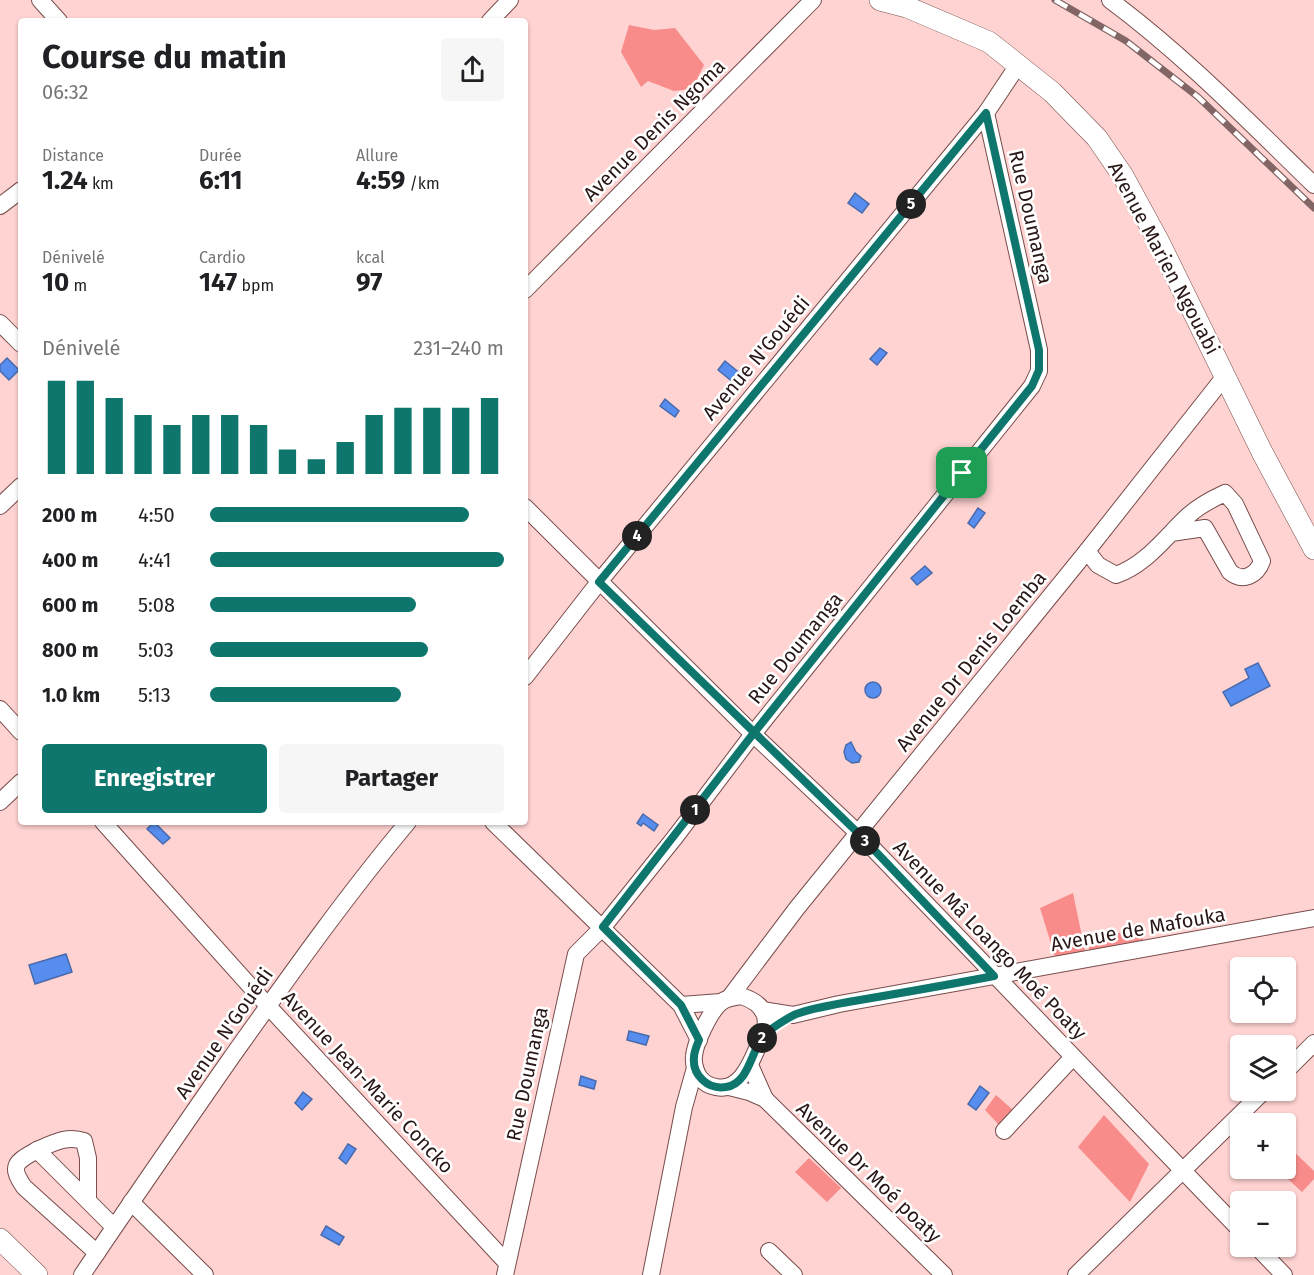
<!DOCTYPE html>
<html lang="fr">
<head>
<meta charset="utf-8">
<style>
	:root { --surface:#fff; --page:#f6f6f6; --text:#202124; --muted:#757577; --accent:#0f766e }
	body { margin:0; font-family:"Fira Sans",sans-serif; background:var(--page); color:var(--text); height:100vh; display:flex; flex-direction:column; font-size:22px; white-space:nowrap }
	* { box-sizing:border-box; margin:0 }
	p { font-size:20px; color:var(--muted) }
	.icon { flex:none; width:33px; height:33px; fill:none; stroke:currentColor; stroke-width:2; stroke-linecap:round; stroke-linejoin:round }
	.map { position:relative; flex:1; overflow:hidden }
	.drawer { position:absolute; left:18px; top:18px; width:510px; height:807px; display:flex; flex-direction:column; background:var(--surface); border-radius:6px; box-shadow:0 2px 4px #0004 }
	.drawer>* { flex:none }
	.buttons { position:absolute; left:1230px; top:957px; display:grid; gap:12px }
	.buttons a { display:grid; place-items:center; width:66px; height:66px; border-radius:6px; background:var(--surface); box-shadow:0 2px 4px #0004; font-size:30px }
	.pin { position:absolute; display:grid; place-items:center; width:51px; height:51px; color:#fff; margin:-26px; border-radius:12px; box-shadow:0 3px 9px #0006 }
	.km { position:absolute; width:30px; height:30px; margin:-15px; border-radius:50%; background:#222; color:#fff; font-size:16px; line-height:30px; text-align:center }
	.round { display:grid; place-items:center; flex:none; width:63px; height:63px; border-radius:6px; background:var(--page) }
	.overview { display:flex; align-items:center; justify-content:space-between; height:102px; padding:0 24px }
	h1 { font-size:33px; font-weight:700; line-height:45px }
	.metrics { display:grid; grid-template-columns:repeat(3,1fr); gap:9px; height:102px; padding:6px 24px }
	.metrics div { display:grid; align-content:center }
	.metrics b { font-size:26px; font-weight:700 }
	.metrics small { font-size:16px; font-weight:400 }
	.metrics p { font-size:16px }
	.chart { height:168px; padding:12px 24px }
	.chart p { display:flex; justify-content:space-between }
	.chart svg { width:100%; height:108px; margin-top:6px; stroke:var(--accent); stroke-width:6 }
	.cta { display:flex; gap:12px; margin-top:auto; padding:12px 24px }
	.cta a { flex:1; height:69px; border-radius:6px; background:var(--accent); color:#fff; font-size:24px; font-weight:700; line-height:69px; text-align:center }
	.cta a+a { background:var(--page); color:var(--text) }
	ul { padding:0 24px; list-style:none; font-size:20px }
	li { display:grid; grid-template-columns:96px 72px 1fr; align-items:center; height:45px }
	li i { height:15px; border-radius:8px; background:var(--accent) }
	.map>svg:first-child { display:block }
</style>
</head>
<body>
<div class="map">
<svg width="1314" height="1275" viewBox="0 0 1314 1275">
	<rect width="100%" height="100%" fill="#fed3d1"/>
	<g fill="#f88c8b">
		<polygon points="629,25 654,30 675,28 704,65 692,89 674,91 648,81 641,87 621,52"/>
		<polygon points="1073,893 1085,951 1056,960 1040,908"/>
		<polygon points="1139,929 1144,941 1089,954 1089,939"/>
		<polygon points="996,1095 1013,1110 1000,1126 985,1110"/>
		<polygon points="1104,1115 1149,1164 1130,1202 1078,1147"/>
		<polygon points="1287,1145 1314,1171 1314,1179 1302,1192 1277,1169 1286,1168"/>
		<polygon points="809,1158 841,1188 827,1202 795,1172"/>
	</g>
	<g fill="#568dee" stroke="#486aad" stroke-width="1.5">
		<polygon points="855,193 869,204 862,213 848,203"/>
		<polygon points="880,348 887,353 877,365 870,359"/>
		<polygon points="7,358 19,370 9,380 0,371 0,365"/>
		<polygon points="725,361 741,374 734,383 718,370"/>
		<polygon points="665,399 679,411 675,417 660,406"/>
		<polygon points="978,508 985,513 974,528 968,523"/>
		<polygon points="925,566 932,573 917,585 911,578"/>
		<polygon points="1258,663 1270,686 1231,706 1223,692 1249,678 1245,669"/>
		<circle cx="873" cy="690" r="8"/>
		<polygon points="851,742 856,752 861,756 859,762 852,763 846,759 844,752 846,745"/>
		<polygon points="643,814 658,825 654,831 643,823 641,826 637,823"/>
		<polygon points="154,822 170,838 163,844 147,829"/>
		<polygon points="66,954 72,972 35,984 29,965"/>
		<polygon points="629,1031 649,1036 646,1045 627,1040"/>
		<polygon points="581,1076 596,1081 594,1089 579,1085"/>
		<polygon points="980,1086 989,1093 976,1110 968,1104"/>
		<polygon points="303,1092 312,1099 302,1110 295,1103"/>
		<polygon points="348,1144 356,1149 346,1164 339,1158"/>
		<polygon points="326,1226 344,1237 339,1245 321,1235"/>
	</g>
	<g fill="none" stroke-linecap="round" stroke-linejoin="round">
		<g stroke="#784c4b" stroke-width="18">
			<g id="minor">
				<polyline points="40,0 59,21"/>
				<path d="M1110 0C1184 55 1248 121 1314 185"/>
				<polyline points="490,21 510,0"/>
				<polyline points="0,206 21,190"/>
				<polyline points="525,290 813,0"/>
				<polyline points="0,323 21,344"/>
				<polyline points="0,506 21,486"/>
				<polyline points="525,507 753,734 859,834 1240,1230"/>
				<path d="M1087 551 1098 565 1116 575C1147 564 1165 537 1189 515 1199 506 1212 499 1225 493L1235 504 1262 561C1257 575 1243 583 1230 572L1205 528 1171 533"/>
				<polyline points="525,677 599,582 986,113 1018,65"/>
				<polyline points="0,709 21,732"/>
				<polyline points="0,802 21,782"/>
				<polyline points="103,822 268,1006 507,1263"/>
				<polyline points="493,822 681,1005 699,1040"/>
				<path d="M741 996C751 999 762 1005 765 1016 768 1028 761 1040 756 1051 749 1067 738 1092 716 1087 710 1086 704 1083 700 1078 696 1073 693 1064 694 1056 695 1043 710 1012 720 1003 726 998 733 997 741 996Z"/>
				<polyline points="730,997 797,908 1087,551 1225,376"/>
				<polyline points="681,1005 721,1002"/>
				<polyline points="762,1010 793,1015 839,1004 1314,918"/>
				<polyline points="750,1065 765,1099"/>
				<polyline points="1286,1071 1314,1043"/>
				<polyline points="729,1087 749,1092 765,1099 944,1275"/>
				<polyline points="1004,1131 1073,1057"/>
				<path d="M37 1150C53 1143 67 1135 84 1141L88 1158V1200"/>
				<polyline points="131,1202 205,1275"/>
				<polyline points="1256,1246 1284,1275"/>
				<polyline points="769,1251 794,1275"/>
				<path d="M97 1253 24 1187C9 1165 16 1162 37 1150L114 1227"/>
				<path d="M82 1275C131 1202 181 1130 231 1058 288 978 345 897 408 822"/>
				<polyline points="505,1275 576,954 603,927 676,836 753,734 1032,386 1039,371 1039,350 986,113"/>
				<polyline points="651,1275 684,1107 695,1068"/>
				<polyline points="1076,1275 1265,1090"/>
			</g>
		</g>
		<g stroke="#784c4b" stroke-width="22">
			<g id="major">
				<polyline points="880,0 907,7 989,42 1052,92 1097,138 1123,176 1159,242 1262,452 1314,549"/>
				<polyline points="0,1239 37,1275"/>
			</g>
		</g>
		<use href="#minor" stroke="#fff" stroke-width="16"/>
		<use href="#major" stroke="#fff" stroke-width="21"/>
		<g stroke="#826665" stroke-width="7">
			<polyline id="rail" points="1055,0 1126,41 1198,97 1314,208"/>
		</g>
		<use href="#rail" stroke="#fff" stroke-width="4.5" stroke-dasharray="14" stroke-linecap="butt"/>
	</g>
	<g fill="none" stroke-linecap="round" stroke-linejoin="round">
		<g stroke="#fff" stroke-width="12">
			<path id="route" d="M962 473 753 734 603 927 681 1005 699 1040C697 1045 694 1052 694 1057 692 1075 708 1090 726 1087 748 1084 751 1053 762 1038 768 1030 783 1021 792 1016 805 1009 838 1004 854 1001 901 993 947 985 994 976L859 834 599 582 986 113 1039 350V370L1032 386 962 473"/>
		</g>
		<use href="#route" stroke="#0f766e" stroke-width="8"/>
	</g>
	<g text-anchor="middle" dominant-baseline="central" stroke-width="5" stroke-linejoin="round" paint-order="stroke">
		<g font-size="20" fill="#291716" stroke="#fff">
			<text transform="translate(654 130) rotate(-45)">Avenue Denis Ngoma</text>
			<text transform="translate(1031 217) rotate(77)">Rue Doumanga</text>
			<text transform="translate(1164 258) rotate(62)">Avenue Marien Ngouabi</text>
			<text transform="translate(756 358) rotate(-50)">Avenue N'Gouédi</text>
			<text transform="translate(795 648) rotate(-51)">Rue Doumanga</text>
			<text transform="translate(971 661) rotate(-51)">Avenue Dr Denis Loemba</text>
			<text transform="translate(1138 929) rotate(-10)">Avenue de Mafouka</text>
			<text transform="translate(990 940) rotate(46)">Avenue Mâ Loango Moé Poaty</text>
			<text transform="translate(224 1033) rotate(-55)">Avenue N'Gouédi</text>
			<text transform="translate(527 1074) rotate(-78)">Rue Doumanga</text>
			<text transform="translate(368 1082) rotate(47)">Avenue Jean-Marie Concko</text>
			<text transform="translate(869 1172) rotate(44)">Avenue Dr Moé poaty</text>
		</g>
	</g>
</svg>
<div class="buttons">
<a><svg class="icon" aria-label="locate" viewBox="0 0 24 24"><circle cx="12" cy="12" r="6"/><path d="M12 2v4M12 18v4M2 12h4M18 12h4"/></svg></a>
<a><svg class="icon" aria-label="layers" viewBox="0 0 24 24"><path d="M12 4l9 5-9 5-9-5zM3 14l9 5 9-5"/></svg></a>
<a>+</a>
<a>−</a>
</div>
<div class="pin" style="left:962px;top:473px;background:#1e9e55"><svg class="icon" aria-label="arrive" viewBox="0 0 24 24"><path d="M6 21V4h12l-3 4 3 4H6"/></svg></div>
<b class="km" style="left:695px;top:810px">1</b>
<b class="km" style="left:762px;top:1038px">2</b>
<b class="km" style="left:865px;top:841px">3</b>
<b class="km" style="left:637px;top:536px">4</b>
<b class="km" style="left:911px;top:204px">5</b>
<section class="drawer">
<div class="overview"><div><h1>Course du matin</h1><p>06:32</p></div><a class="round"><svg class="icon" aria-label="share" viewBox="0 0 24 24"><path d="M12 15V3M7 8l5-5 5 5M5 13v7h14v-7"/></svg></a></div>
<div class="metrics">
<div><p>Distance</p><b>1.24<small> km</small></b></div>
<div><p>Durée</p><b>6:11</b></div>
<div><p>Allure</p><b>4:59<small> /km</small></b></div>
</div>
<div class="metrics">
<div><p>Dénivelé</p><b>10<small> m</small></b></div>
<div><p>Cardio</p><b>147<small> bpm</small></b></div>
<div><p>kcal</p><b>97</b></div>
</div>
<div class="chart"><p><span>Dénivelé</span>231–240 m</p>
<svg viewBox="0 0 160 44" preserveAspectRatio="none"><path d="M5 44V6M15 44V6M25 44V13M35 44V20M45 44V24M55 44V20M65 44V20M75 44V24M85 44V34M95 44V38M105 44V31M115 44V20M125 44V17M135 44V17M145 44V17M155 44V13"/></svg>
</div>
<ul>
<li><b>200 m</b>4:50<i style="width:88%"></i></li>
<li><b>400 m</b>4:41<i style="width:100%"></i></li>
<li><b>600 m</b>5:08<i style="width:70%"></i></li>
<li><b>800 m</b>5:03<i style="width:74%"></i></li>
<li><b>1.0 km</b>5:13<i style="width:65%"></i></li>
</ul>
<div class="cta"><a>Enregistrer</a><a>Partager</a></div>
</section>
</div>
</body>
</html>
